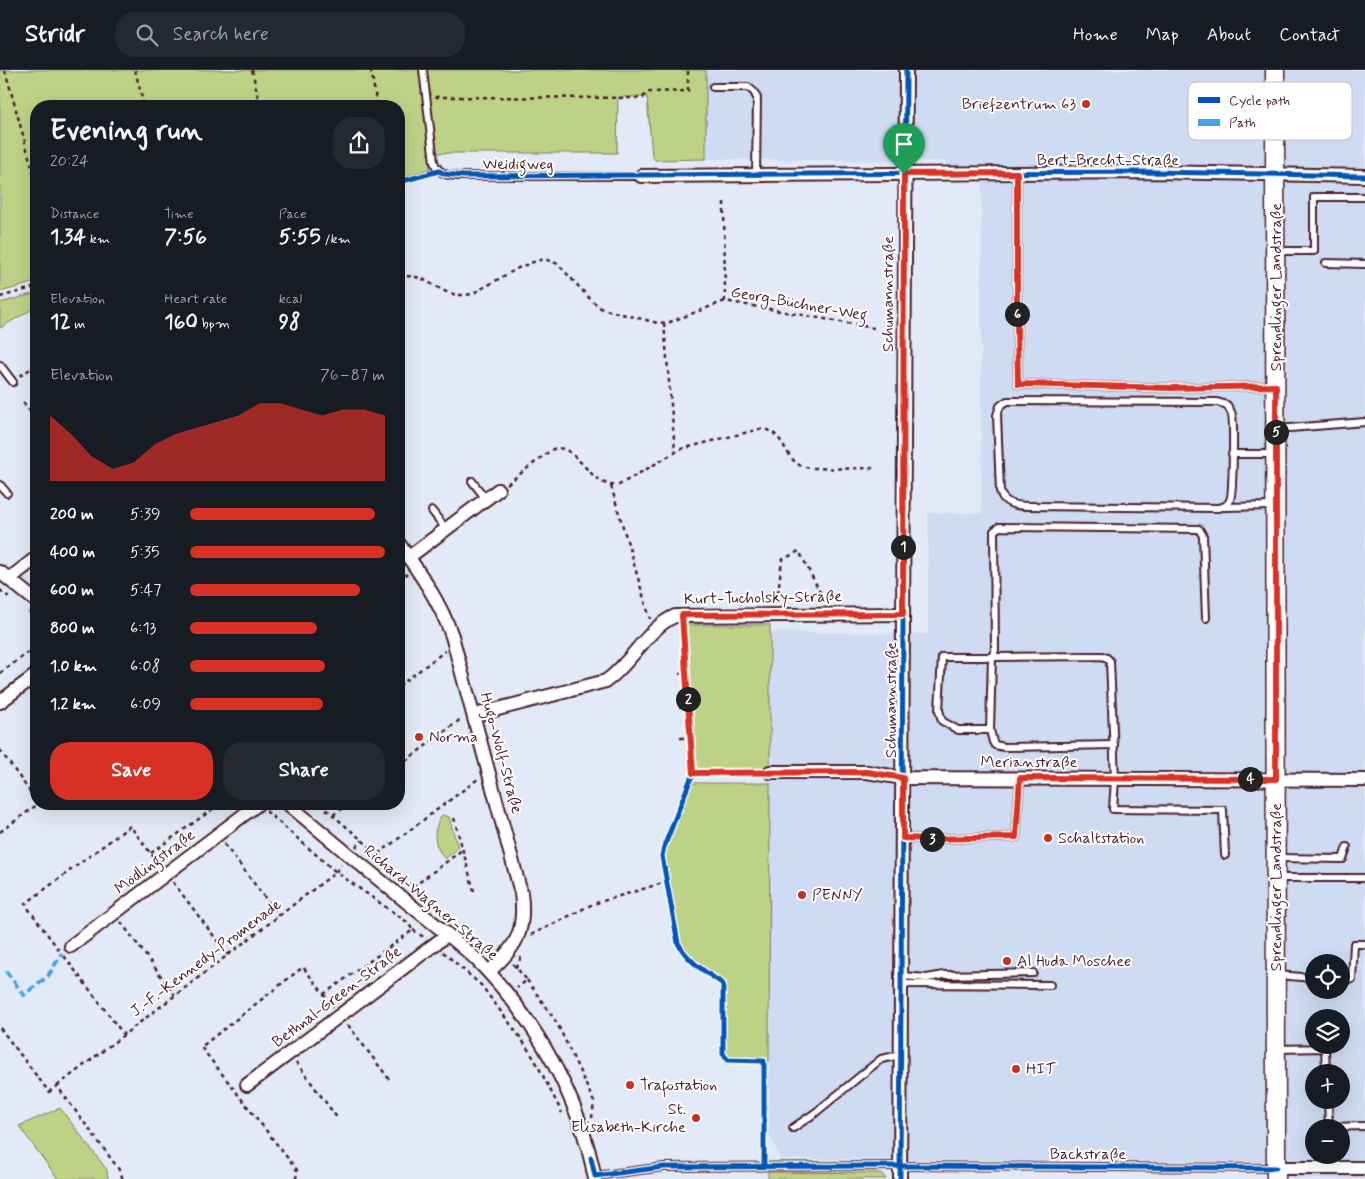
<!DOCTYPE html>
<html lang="en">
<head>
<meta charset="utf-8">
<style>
	:root { --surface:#171b24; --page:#242831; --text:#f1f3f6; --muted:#9ea1a6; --line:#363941; --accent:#d93025 }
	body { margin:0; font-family:Mynerve,sans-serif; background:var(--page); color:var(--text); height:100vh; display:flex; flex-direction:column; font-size:19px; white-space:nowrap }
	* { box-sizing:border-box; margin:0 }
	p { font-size:16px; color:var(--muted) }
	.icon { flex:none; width:28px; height:28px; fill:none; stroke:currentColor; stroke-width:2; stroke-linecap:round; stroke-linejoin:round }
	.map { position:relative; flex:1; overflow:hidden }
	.details { position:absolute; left:30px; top:30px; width:375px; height:710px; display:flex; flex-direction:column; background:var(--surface); border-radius:20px; box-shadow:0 5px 20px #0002 }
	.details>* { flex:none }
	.fabs { position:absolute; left:1305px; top:884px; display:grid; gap:10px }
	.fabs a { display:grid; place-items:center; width:45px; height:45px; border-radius:50%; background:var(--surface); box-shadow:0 5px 20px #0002; font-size:25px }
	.pin { position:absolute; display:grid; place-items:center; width:42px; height:42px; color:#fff; margin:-51px -21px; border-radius:50% 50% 50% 0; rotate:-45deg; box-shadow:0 0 5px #0007 }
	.pin .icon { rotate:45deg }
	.km { position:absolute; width:25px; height:25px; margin:-12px; border-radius:50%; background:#222; color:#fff; font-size:14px; line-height:25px; text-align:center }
	.round { display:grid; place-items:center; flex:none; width:52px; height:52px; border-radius:20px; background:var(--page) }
	.overview { display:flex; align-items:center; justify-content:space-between; height:85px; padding:0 20px }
	h1 { font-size:28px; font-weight:700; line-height:38px }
	.metrics { display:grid; grid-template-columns:repeat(3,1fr); gap:8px; height:85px; padding:5px 20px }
	.metrics div { display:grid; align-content:center }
	.metrics b { font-size:21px; font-weight:700 }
	.metrics small { font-size:14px; font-weight:400 }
	.metrics p { font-size:14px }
	.chart { height:140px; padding:10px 20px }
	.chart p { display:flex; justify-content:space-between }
	.chart svg { width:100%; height:90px; margin-top:5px; fill:var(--accent); opacity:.7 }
	.action { display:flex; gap:10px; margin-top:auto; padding:10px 20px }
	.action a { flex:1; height:58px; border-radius:20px; background:var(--accent); color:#fff; font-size:20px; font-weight:700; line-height:58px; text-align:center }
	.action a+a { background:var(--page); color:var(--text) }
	ul { padding:0 20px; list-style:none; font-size:16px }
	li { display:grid; grid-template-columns:80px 60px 1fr; align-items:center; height:38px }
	li i { height:12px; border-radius:6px; background:var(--accent) }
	header { display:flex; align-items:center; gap:30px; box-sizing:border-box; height:70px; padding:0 25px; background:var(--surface); border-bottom:1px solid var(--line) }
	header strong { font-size:24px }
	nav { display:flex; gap:28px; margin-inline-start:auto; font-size:18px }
	.search { width:350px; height:45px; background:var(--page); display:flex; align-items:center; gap:12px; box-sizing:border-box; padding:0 18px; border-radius:20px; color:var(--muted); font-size:19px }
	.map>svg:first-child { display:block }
</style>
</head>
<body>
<header>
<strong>Stridr</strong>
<div class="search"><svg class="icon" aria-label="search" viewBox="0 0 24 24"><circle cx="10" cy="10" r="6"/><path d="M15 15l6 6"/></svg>Search here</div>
<nav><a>Home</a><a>Map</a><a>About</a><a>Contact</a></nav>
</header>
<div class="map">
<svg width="1365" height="1109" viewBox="0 0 1365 1109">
	<rect width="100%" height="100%" fill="#e2eaf7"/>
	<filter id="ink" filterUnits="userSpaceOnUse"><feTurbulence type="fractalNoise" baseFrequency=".02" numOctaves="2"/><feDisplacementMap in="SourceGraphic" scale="10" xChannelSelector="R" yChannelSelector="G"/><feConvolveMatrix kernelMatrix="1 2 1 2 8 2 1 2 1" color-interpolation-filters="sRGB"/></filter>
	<g filter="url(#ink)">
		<path fill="#cedbf2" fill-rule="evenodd" d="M706 0H1365V1109H1292V1092L781 1089 769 1065 770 562 928 564V443H982L981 324 982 111H945V91L706 89ZM1314 892H1341V920H1314ZM1314 948H1341V975H1314ZM1314 1002H1341V1030H1314ZM1314 1058H1341V1085H1314Z"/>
		<g fill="#bed287" stroke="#847859">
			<polygon points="0,0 706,0 706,89 655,90 652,86 647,27 618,27 617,83 429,83 430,99 399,108 399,36 36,36 36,212 0,222"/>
			<polygon points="36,223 36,237 0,258 0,233"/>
			<polygon points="683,555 770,555 770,702 693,703"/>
			<polygon points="690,713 770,713 769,991 728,990 723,984 723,914 684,885 675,867 662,786"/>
			<path d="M442 745 449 747 458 778 445 789C433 775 432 760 442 745Z"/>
			<polygon points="60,1038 107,1100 108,1109 58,1109 19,1056"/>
			<polygon points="768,1102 881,1103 886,1109 768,1109"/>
		</g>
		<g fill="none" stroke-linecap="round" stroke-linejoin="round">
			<g stroke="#4a1f2b" stroke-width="10">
				<g id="service">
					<path d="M423 0 434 92C439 106 451 106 464 106H641"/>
					<polyline points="713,17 748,17 754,22 757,28 756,105"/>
					<polyline points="1017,103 1017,258 1018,314 1171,318 1274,316"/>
					<polyline points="1277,181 1314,181 1314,127 1365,127"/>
					<polyline points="1326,193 1365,194"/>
					<polyline points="0,295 13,312"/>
					<path d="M1007 331 1217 332 1227 335C1229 338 1231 341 1232 345 1234 354 1233 425 1230 430 1228 436 1223 437 1218 438L1029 436C1016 436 1003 434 1000 421L997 345 1000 336Z"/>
					<polyline points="1277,359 1365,352"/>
					<polyline points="1232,384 1274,384"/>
					<polyline points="472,411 486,429"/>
					<polyline points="0,415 7,423"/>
					<polyline points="1224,437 1274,436"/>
					<polyline points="432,441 446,459"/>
					<polyline points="1206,548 1203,466 1199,459 999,457 994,461 995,580 992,587 1102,586 1107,588 1110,591 1115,709 1113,739 1223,740 1225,785"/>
					<polyline points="990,660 958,660 942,651 939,640 942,587 992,587 990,660 993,672 995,675 1004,677 1114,675"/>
					<polyline points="903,768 930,769 1016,767 1020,708"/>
					<polyline points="1277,788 1343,789 1347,777"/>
					<polyline points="1277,808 1363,808"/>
					<polyline points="1277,905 1314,908"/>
					<polyline points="902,906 927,908 944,905 1033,903"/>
					<polyline points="1341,909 1352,909 1354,874 1365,874"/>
					<polyline points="902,914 1050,915"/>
					<polyline points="1277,979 1325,978 1326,1002"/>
					<polyline points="1328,1030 1329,1057 1365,1056"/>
					<polyline points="793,1058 815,1043 881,989 901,985"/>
					<polyline points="595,1106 664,1097 900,1096 1274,1098"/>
				</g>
			</g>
			<g stroke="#4a1f2b" stroke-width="16">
				<g id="minor">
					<polyline points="641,106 1153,102 1365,106"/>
					<path d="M399 474C420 503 440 532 452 566L521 823C526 863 516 876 489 902"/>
					<polyline points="409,487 498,420"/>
					<polyline points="0,502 36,531"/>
					<polyline points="9,509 36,488"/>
					<polyline points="0,632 36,605"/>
					<path d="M475 645 606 611C631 594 647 558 675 546L903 544"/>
					<polyline points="770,702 867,702 903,708 1365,710"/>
					<path d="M288 734C327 767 367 800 408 833 431 852 457 870 478 891 536 950 580 1028 595 1109"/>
					<polyline points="71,876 258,734"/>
					<polyline points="247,1015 447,865"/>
					<polyline points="1276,1098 1365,1098"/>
					<polyline points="900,1109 906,0"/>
				</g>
			</g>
			<g stroke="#4a1f2b" stroke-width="21">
				<polyline id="secondary" points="1275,0 1276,1109"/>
			</g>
			<g stroke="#4a1f2b" stroke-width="2.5" stroke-dasharray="4 4" stroke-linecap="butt">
				<polyline points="5,0 36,112"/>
				<polyline points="135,0 144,36"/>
				<polyline points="252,0 260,36"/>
				<polyline points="371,0 377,36"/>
				<polyline points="435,27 643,28 646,23 649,22 688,21 688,0"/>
				<polyline points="399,112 431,103"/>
				<polyline points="724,132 725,231"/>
				<path d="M399 208C428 198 441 234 474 223L520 197 536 191 545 189 558 194 592 231 602 239 658 253 670 252 725 231 874 258"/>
				<polyline points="0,227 36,217"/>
				<polyline points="664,253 675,381"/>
				<polyline points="20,306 36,295"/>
				<polyline points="23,332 36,349"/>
				<path d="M507 414 551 380C576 368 589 420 619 415L681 379 760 359C784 359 783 387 801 396 811 400 861 398 875 398"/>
				<polyline points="611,416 650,549"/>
				<polyline points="399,510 407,504"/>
				<polyline points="0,520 9,527"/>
				<polyline points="778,523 782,490 799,481 820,522"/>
				<polyline points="29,542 36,548"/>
				<polyline points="0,603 36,577"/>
				<polyline points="679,604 686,603"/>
				<polyline points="399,616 445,581"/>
				<polyline points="679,637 688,636"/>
				<polyline points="680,668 691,668"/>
				<polyline points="0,680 36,730"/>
				<polyline points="399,696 461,649"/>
				<polyline points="693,703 759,702"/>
				<polyline points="320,734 378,784 429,832"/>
				<polyline points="266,741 336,802 407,852 413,860 324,924"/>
				<polyline points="333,745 349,734"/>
				<polyline points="454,748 474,821"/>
				<polyline points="0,762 38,734"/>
				<polyline points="224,774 279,846"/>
				<polyline points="356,777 362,770"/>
				<polyline points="151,783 220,734"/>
				<polyline points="378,784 478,709"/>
				<polyline points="173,812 228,885"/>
				<polyline points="413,817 462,780"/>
				<polyline points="121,852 175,925"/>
				<polyline points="413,860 425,868"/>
				<polyline points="531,865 593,834 666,812"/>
				<polyline points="59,880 25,834 130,756 159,794"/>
				<polyline points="443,882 481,915 520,967 535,990 562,1043"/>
				<polyline points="64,886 124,965"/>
				<polyline points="513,894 527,910 517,918"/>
				<polyline points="516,898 522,885"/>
				<polyline points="527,910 557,953 594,1032 592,1048"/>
				<polyline points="348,955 389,1009"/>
				<polyline points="0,958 49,1022 57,1016 118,1098 123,1109"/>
				<polyline points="296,992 338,1049"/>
				<polyline points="57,1016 336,802 341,795"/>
				<polyline points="296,1109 297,1100 201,977 303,897 334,937"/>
			</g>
			<use href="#service" stroke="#fff" stroke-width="6"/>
			<use href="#minor" stroke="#fff" stroke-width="12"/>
			<use href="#secondary" stroke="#fff" stroke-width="18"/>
			<polyline stroke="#40a2eb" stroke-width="4" stroke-dasharray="8 4" stroke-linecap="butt" points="6,901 24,925 48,906 62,883"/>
			<g stroke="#fff" stroke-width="8">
				<g id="cycleway">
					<polyline points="399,112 439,101 445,104 464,106 1153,102 1365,106"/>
					<path d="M682 545 693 703 664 777 662 786 678 873C688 892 706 902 723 914V984L728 990 764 991V1096"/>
					<polyline points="591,1088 595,1106 664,1097 900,1096 1276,1098"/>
					<polyline points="900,1109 906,0"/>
				</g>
			</g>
			<use href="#cycleway" stroke="#0057b8" stroke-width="5"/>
		</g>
	</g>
	<g fill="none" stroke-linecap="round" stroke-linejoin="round" filter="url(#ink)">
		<g stroke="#fff" stroke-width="10">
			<polygon id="route" points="1017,103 1017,258 1018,314 1171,318 1276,316 1276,709 1020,708 1016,767 930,769 903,768 903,708 867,702 693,703 682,545 903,544 904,104"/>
		</g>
		<use href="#route" stroke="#d93025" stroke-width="6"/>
	</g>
	<g fill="#c8321e" stroke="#fff" stroke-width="2">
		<circle cx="1086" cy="34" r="5"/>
		<circle cx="419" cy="667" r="5"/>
		<circle cx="1048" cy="768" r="5"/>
		<circle cx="802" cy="825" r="5"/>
		<circle cx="1007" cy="891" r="5"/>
		<circle cx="1016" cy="999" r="5"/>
		<circle cx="630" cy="1015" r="5"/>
		<circle cx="696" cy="1048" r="5"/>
	</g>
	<g text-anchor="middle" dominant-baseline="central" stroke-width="4" stroke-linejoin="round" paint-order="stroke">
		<g font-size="16" fill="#4a1f2b" stroke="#fff" text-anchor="start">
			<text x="1076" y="34" text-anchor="end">Briefzentrum 63</text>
			<text x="429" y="667">Norma</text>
			<text x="1058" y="768">Schaltstation</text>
			<text x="812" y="825">PENNY</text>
			<text x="1017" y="891">Al Huda Moschee</text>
			<text x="1026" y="999">HIT</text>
			<text x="640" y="1015">Trafostation</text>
			<text x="686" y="1039" text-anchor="end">St.<tspan x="686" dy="18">Elisabeth-Kirche</tspan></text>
		</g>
		<g font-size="16" fill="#4a1f2b" stroke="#fff">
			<text x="1108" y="90">Bert-Brecht-Straße</text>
			<text x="518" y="94">Weidigweg</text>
			<text transform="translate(1276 217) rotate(-90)">Sprendlinger Landstraße</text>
			<text transform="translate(888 224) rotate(-90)">Schumannstraße</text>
			<text transform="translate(799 234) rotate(10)">Georg-Büchner-Weg</text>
			<text transform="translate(763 528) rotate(-1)">Kurt-Tucholsky-Straße</text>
			<text transform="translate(891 630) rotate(-90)">Schumannstraße</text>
			<text transform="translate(501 683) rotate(75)">Hugo-Wolf-Straße</text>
			<text x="1029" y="692">Merianstraße</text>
			<text transform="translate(155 792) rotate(-37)">Mödlingstraße</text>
			<text transform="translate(1276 817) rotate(-90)">Sprendlinger Landstraße</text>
			<text transform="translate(431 833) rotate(40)">Richard-Wagner-Straße</text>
			<text transform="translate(206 888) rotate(-37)">J.-F.-Kennedy-Promenade</text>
			<text transform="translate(337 927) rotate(-37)">Bethnal-Green-Straße</text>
			<text x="1088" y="1084">Backstraße</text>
		</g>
	</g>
	<rect x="1188" y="12" width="164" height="58" rx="8" fill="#fff" stroke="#c9bcbf" stroke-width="1"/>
	<rect x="1198" y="27" width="22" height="6" fill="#0057b8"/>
	<rect x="1198" y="49" width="22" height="7" fill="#40a2eb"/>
	<g font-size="14" fill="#4a1f2b">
		<text x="1229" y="35">Cycle path</text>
		<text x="1229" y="57">Path</text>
	</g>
</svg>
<div class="fabs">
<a><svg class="icon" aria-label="locate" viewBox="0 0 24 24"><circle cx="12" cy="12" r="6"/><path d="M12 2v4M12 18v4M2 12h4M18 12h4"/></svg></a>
<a><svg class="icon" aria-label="layers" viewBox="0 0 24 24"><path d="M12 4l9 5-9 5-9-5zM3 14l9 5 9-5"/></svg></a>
<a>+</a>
<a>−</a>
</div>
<div class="pin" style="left:904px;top:104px;background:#1e9e55"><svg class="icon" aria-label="arrive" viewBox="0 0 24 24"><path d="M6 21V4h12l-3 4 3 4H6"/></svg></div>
<b class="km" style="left:903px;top:477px">1</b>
<b class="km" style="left:688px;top:629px">2</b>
<b class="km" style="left:932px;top:769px">3</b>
<b class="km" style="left:1250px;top:709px">4</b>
<b class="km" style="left:1276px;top:362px">5</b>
<b class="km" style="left:1017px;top:244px">6</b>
<section class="details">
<div class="overview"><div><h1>Evening run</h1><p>20:24</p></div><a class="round"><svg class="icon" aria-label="share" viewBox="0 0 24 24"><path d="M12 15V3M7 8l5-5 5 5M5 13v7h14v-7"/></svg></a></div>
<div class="metrics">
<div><p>Distance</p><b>1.34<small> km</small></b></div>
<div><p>Time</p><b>7:56</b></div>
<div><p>Pace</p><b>5:55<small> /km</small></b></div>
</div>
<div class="metrics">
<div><p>Elevation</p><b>12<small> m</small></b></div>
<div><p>Heart rate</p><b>160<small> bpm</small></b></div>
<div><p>kcal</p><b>98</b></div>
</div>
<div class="chart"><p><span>Elevation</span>76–87 m</p>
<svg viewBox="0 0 160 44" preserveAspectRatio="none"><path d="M0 44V12L10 21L20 32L30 38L40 35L50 26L60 21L70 18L80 15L90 12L100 6L110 6L120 9L130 12L140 9L150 9L160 12V44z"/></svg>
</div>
<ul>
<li><b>200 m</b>5:39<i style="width:95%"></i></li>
<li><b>400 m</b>5:35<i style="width:100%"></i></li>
<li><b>600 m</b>5:47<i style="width:87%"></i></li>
<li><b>800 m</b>6:13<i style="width:65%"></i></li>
<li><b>1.0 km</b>6:08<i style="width:69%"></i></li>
<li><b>1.2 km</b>6:09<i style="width:68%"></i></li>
</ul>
<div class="action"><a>Save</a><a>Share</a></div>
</section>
</div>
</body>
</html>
